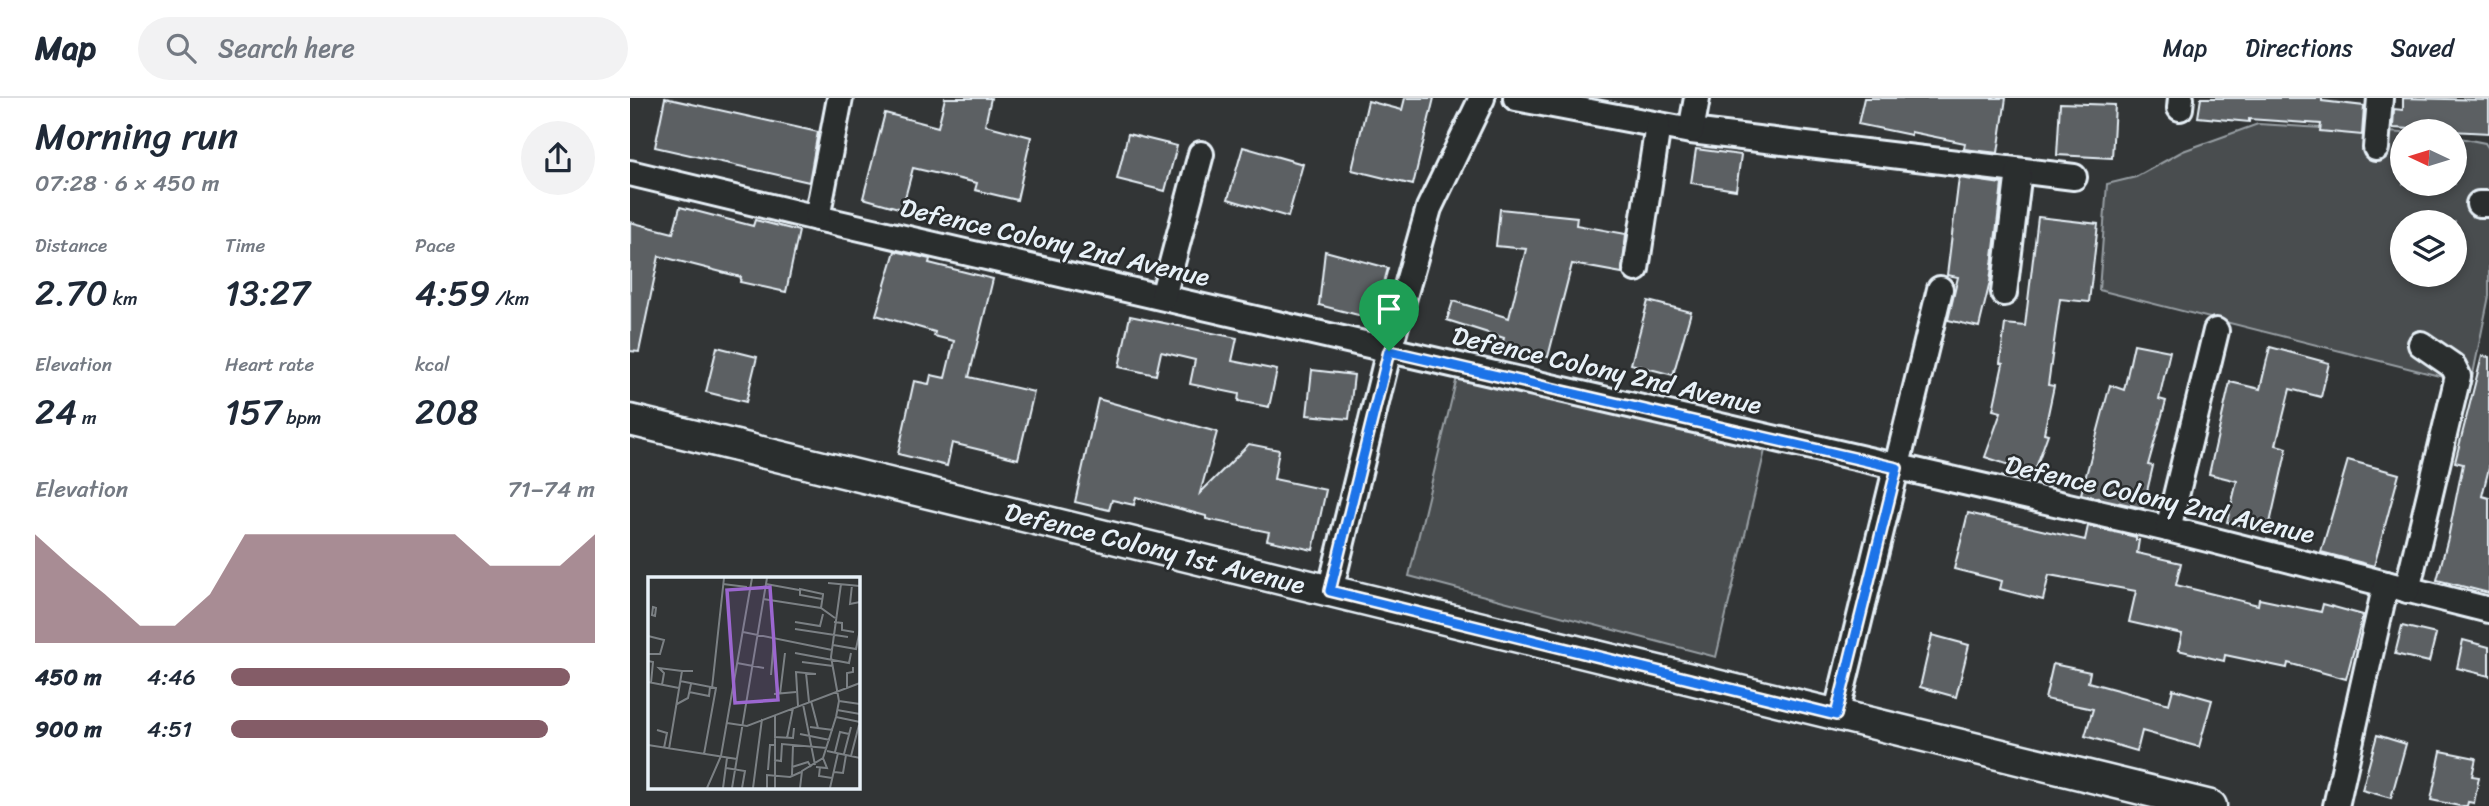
<!DOCTYPE html>
<html lang="en">
<head>
<meta charset="utf-8">
<style>
	:root { --surface:#fff; --page:#f2f2f3; --text:#1f2937; --muted:#747a83; --line:#e0e1e3; --accent:#845c67 }
	body { margin:0; font-family:Sriracha,sans-serif; background:var(--page); color:var(--text); height:100vh; display:flex; flex-direction:column; font-size:26px; white-space:nowrap }
	* { box-sizing:border-box; margin:0 }
	p { font-size:23px; color:var(--muted) }
	.icon { flex:none; width:38px; height:38px; fill:none; stroke:currentColor; stroke-width:2; stroke-linecap:round; stroke-linejoin:round }
	.map { position:relative; flex:1; overflow:hidden }
	.side { display:flex; flex-direction:column; background:var(--surface); width:630px }
	.side>* { flex:none }
	.needle { width:46px; rotate:274deg }
	.buttons { position:absolute; left:1760px; top:21px; display:grid; gap:14px }
	.buttons a { display:grid; place-items:center; width:77px; height:77px; border-radius:50%; background:var(--surface); box-shadow:0 4px 10px #0003; font-size:35px }
	.pin { position:absolute; display:grid; place-items:center; width:60px; height:60px; color:#fff; margin:-72px -30px; border-radius:50% 50% 50% 0; rotate:-45deg; box-shadow:0 0 7px #0007 }
	.pin .icon { rotate:45deg }
	.round { display:grid; place-items:center; flex:none; width:74px; height:74px; border-radius:37px; background:var(--page) }
	.summary { display:flex; align-items:center; justify-content:space-between; height:119px; padding:0 35px }
	h1 { font-size:38px; font-weight:600; line-height:52px }
	.metrics { display:grid; grid-template-columns:repeat(3,1fr); gap:10px; height:119px; padding:7px 35px }
	.metrics div { display:grid; align-content:center }
	.metrics b { font-size:35px; font-weight:600 }
	.metrics small { font-size:19px; font-weight:400 }
	.metrics p { font-size:19px }
	.chart { height:196px; padding:14px 35px }
	.chart p { display:flex; justify-content:space-between }
	.chart svg { width:100%; height:126px; margin-top:7px; fill:var(--accent); opacity:.7 }
	ul { padding:0 35px; list-style:none; font-size:23px }
	li { display:grid; grid-template-columns:112px 84px 1fr; align-items:center; height:52px }
	li i { height:18px; border-radius:9px; background:var(--accent) }
	header { display:flex; align-items:center; gap:42px; box-sizing:border-box; height:98px; padding:0 35px; background:var(--surface); border-bottom:2px solid var(--line) }
	header strong { font-size:33px }
	nav { display:flex; gap:38px; margin-inline-start:auto; font-size:24px }
	.search { width:490px; height:63px; background:var(--page); display:flex; align-items:center; gap:18px; box-sizing:border-box; padding:0 24px; border-radius:38px; color:var(--muted); font-size:26px }
	main { display:flex; flex:1; min-height:0 }
	.map>svg:first-child { display:block }
</style>
</head>
<body>
<header>
<strong>Map</strong>
<div class="search"><svg class="icon" aria-label="search" viewBox="0 0 24 24"><circle cx="10" cy="10" r="6"/><path d="M15 15l6 6"/></svg>Search here</div>
<nav><a>Map</a><a>Directions</a><a>Saved</a></nav>
</header>
<main>
<section class="side">
<div class="summary"><div><h1>Morning run</h1><p>07:28 · 6 × 450 m</p></div><a class="round"><svg class="icon" aria-label="share" viewBox="0 0 24 24"><path d="M12 15V3M7 8l5-5 5 5M5 13v7h14v-7"/></svg></a></div>
<div class="metrics">
<div><p>Distance</p><b>2.70<small> km</small></b></div>
<div><p>Time</p><b>13:27</b></div>
<div><p>Pace</p><b>4:59<small> /km</small></b></div>
</div>
<div class="metrics">
<div><p>Elevation</p><b>24<small> m</small></b></div>
<div><p>Heart rate</p><b>157<small> bpm</small></b></div>
<div><p>kcal</p><b>208</b></div>
</div>
<div class="chart"><p><span>Elevation</span>71–74 m</p>
<svg viewBox="0 0 160 44" preserveAspectRatio="none"><path d="M0 44V6L10 17L20 27L30 38L40 38L50 27L60 6L70 6L80 6L90 6L100 6L110 6L120 6L130 17L140 17L150 17L160 6V44z"/></svg>
</div>
<ul>
<li><b>450 m</b>4:46<i style="width:93%"></i></li>
<li><b>900 m</b>4:51<i style="width:87%"></i></li>
</ul>
</section>
<div class="map">
<svg width="1859" height="708" viewBox="0 0 1859 708">
	<rect width="100%" height="100%" fill="#323536"/>
	<filter id="ink" filterUnits="userSpaceOnUse"><feTurbulence type="fractalNoise" baseFrequency=".0143" numOctaves="2"/><feDisplacementMap in="SourceGraphic" scale="14" xChannelSelector="R" yChannelSelector="G"/><feConvolveMatrix kernelMatrix="1 2 1 2 8 2 1 2 1" color-interpolation-filters="sRGB"/></filter>
	<g filter="url(#ink)">
		<g fill="#494d4f" stroke="#989fa4" stroke-width="2" fill-rule="evenodd">
			<path d="M1628 26 1773 35V86H1825V39L1855 45 1859 51V198L1841 286 1469 192 1477 86 1506 79 1553 53ZM1773 124H1825V177H1773Z"/>
			<polygon points="828,275 1136,348 1086,559 779,478"/>
		</g>
		<g fill="#5c6063" stroke="#e8f1f8" stroke-width="2">
			<polygon points="35,0 188,34 179,84 25,49"/>
			<polygon points="315,0 361,0 355,27 401,39 387,102 345,92 347,85 283,70 272,111 233,100 255,15 308,29"/>
			<polygon points="775,0 804,0 783,87 722,72 738,3 772,12"/>
			<polygon points="1234,0 1376,0 1368,55 1334,51 1335,45 1281,34 1281,37 1228,26"/>
			<polygon points="1571,0 1692,0 1692,3 1734,8 1732,37 1690,33 1691,26 1619,21 1619,24 1568,19"/>
			<polygon points="1773,0 1859,2 1859,35 1763,30 1764,11 1773,12"/>
			<polygon points="1430,5 1485,7 1482,60 1427,57"/>
			<polygon points="498,36 547,48 535,93 487,81"/>
			<polygon points="613,49 673,66 658,119 598,101"/>
			<polygon points="1066,51 1111,57 1106,92 1061,85"/>
			<polygon points="1329,80 1372,86 1360,184 1349,229 1318,222 1328,179 1317,177"/>
			<polygon points="50,109 123,128 125,122 169,133 156,194 110,184 111,179 29,158 9,254 0,253 0,124 43,135"/>
			<polygon points="870,111 947,119 946,127 996,136 992,175 942,166 918,259 872,248 874,240 817,222 823,203 879,220 896,151 866,148"/>
			<polygon points="1408,119 1468,126 1459,204 1430,201 1418,287 1424,288 1414,335 1418,336 1404,375 1355,359 1371,314 1363,312 1373,266 1370,265 1375,226 1395,228"/>
			<polygon points="265,153 300,161 299,165 363,181 339,279 404,294 388,361 322,345 317,368 268,356 284,283 299,286 301,277 315,280 324,243 304,238 305,234 246,217"/>
			<polygon points="695,153 758,170 744,221 689,207"/>
			<polygon points="1018,203 1061,214 1043,277 1001,266"/>
			<polygon points="500,218 607,240 602,263 647,272 639,309 608,303 609,296 560,286 565,262 531,254 526,277 489,269"/>
			<polygon points="1504,246 1540,253 1529,301 1536,303 1518,367 1523,368 1513,410 1451,396 1480,287 1494,292"/>
			<polygon points="87,249 127,259 116,304 76,294"/>
			<polygon points="1640,249 1699,265 1691,299 1660,291 1646,347 1657,350 1638,434 1597,424 1607,383 1579,376 1600,284 1630,291"/>
			<polygon points="1852,258 1859,259 1859,370 1852,398 1859,400 1859,495 1807,482 1818,440 1833,366 1825,364"/>
			<polygon points="682,272 724,277 719,321 677,317"/>
			<polygon points="468,301 587,334 570,395 619,346 649,352 644,381 696,392 683,452 637,442 639,434 576,421 576,418 506,399 504,407 482,402 479,412 445,404"/>
			<polygon points="1718,362 1769,376 1744,468 1691,454"/>
			<polygon points="1338,415 1455,442 1458,428 1506,439 1506,442 1509,442 1507,455 1551,465 1546,487 1628,507 1629,501 1691,514 1693,506 1733,517 1716,581 1658,565 1657,570 1595,557 1594,563 1548,552 1552,536 1499,524 1506,493 1419,477 1413,502 1370,491 1372,483 1324,471"/>
			<polygon points="1772,528 1806,536 1799,564 1765,556"/>
			<polygon points="1302,537 1339,547 1326,599 1290,589"/>
			<polygon points="1833,542 1859,549 1859,578 1827,570"/>
			<polygon points="1423,566 1460,574 1458,584 1539,606 1543,591 1582,602 1569,649 1512,633 1507,653 1455,638 1463,611 1415,601"/>
			<polygon points="1747,637 1776,646 1761,700 1732,692"/>
			<polygon points="1811,653 1846,660 1842,678 1849,679 1844,705 1838,704 1837,708 1829,708 1801,702"/>
		</g>
		<g fill="none" stroke-linecap="round" stroke-linejoin="round">
			<g stroke="#e8f1f8" stroke-width="30">
				<g id="minor">
					<polyline points="886,0 1061,33 1444,79"/>
					<polyline points="1550,10 1551,0"/>
					<polyline points="1061,33 1067,0"/>
					<polyline points="1746,50 1750,0"/>
					<polyline points="0,75 187,120 1538,431 1859,512"/>
					<polyline points="1849,106 1859,106"/>
					<polyline points="187,120 210,0"/>
					<polyline points="1006,171 1028,27"/>
					<polyline points="1374,195 1389,73"/>
					<polyline points="533,199 571,56"/>
					<polyline points="1538,431 1586,233"/>
					<polyline points="1777,492 1828,278 1823,268 1791,246"/>
					<polyline points="700,493 759,252 799,110 852,0"/>
					<polyline points="1206,617 1310,191"/>
					<polyline points="1706,708 1756,486"/>
				</g>
			</g>
			<g stroke="#e8f1f8" stroke-width="35">
				<polyline id="tertiary" points="0,322 1581,708"/>
			</g>
			<use href="#minor" stroke="#2a2d2e" stroke-width="24"/>
			<use href="#tertiary" stroke="#2a2d2e" stroke-width="30"/>
		</g>
	</g>
	<g fill="none" stroke-linecap="round" stroke-linejoin="round" filter="url(#ink)">
		<g stroke="#fff" stroke-width="14">
			<polygon id="route" points="759,253 1267,370 1206,617 700,493"/>
		</g>
		<use href="#route" stroke="#1a73e8" stroke-width="9"/>
	</g>
	<g text-anchor="middle" dominant-baseline="central" stroke-width="5" stroke-linejoin="round" paint-order="stroke">
		<g font-size="26" fill="#e8f1f8" stroke="#2a2d2e">
			<text transform="translate(425 144) rotate(13)">Defence Colony 2nd Avenue</text>
			<text transform="translate(977 272) rotate(13)">Defence Colony 2nd Avenue</text>
			<text transform="translate(1530 401) rotate(13)">Defence Colony 2nd Avenue</text>
			<text transform="translate(525 450) rotate(14)">Defence Colony 1st Avenue</text>
		</g>
	</g>
	<g transform="translate(18 479)">
		<rect width="212" height="212" fill="#323536"/>
		<path fill="none" stroke="#7b8084" stroke-width="2" d="M180 6 212 9M75 7 99 10M118 7 151 13M204 8 202 27 212 25M115 22 173 31 187 41M5 30 8 31 7 39 4 38ZM173 31 175 18V17L152 12V18L174 22M147 45 172 49 175 37M186 45 194 46V53L206 55M147 52 200 60M95 55 184 73M0 59 16 63 12 77H0M185 68 208 72 212 53M147 76 201 86 203 76M0 84 5 85 3 106M154 85 185 89M89 86 116 91M158 96 161 125M123 98 126 62M32 104 68 111 56 177M0 105 31 111M14 108 16 96 11 91 34 94M64 111 76 1M199 111V96L205 95V90M41 115 61 119 62 110M126 117 148 115M132 117 137 76M163 124 170 151M191 124 212 127M29 127 40 121 43 107M155 127 167 188M150 129 148 95 168 97M189 133 212 137M188 140 212 145M79 146 99 149 212 106M162 150 185 153M9 153 19 156 16 171M152 157 182 163M126 160 145 161 146 151M139 161 145 131M0 168 89 182M21 172 34 94H45M179 174 212 181M187 175 192 155 201 157M196 177 203 150M203 179 211 148M126 183 133 184 134 167 179 171M144 190 160 185 163 190M168 190 179 191 175 181M172 190 171 199 184 201M78 191 97 194 94 211M120 193 122 168H126M186 195 195 196 198 178M144 198 145 168M59 211 73 179 104 1M75 211 79 181M84 211 119 1M105 211 114 142M119 211V198L142 200 153 195M127 211V138M152 211 154 194 175 181 188 140 191 124 183 80 193 7M182 211 190 176"/>
		<path fill="#9c67d0" fill-opacity="0.15" stroke="#9c67d0" stroke-width="3.5" d="M122 10 130 123 87 126 79 13Z"/>
		<rect width="212" height="212" fill="none" stroke="#e8f1f8" stroke-width="3.5"/>
	</g>
</svg>
<div class="buttons">
<a><svg class="needle" viewBox="-14 -14 28 28"><path d="M0-13l5 13h-10z" fill="#e53935"/><path d="M0 13l5-13h-10z" fill="#747a83"/></svg></a>
<a><svg class="icon" aria-label="layers" viewBox="0 0 24 24"><path d="M12 4l9 5-9 5-9-5zM3 14l9 5 9-5"/></svg></a>
</div>
<div class="pin" style="left:759px;top:253px;background:#1e9e55"><svg class="icon" aria-label="arrive" viewBox="0 0 24 24"><path d="M6 21V4h12l-3 4 3 4H6"/></svg></div>
</div>
</main>
</body>
</html>
